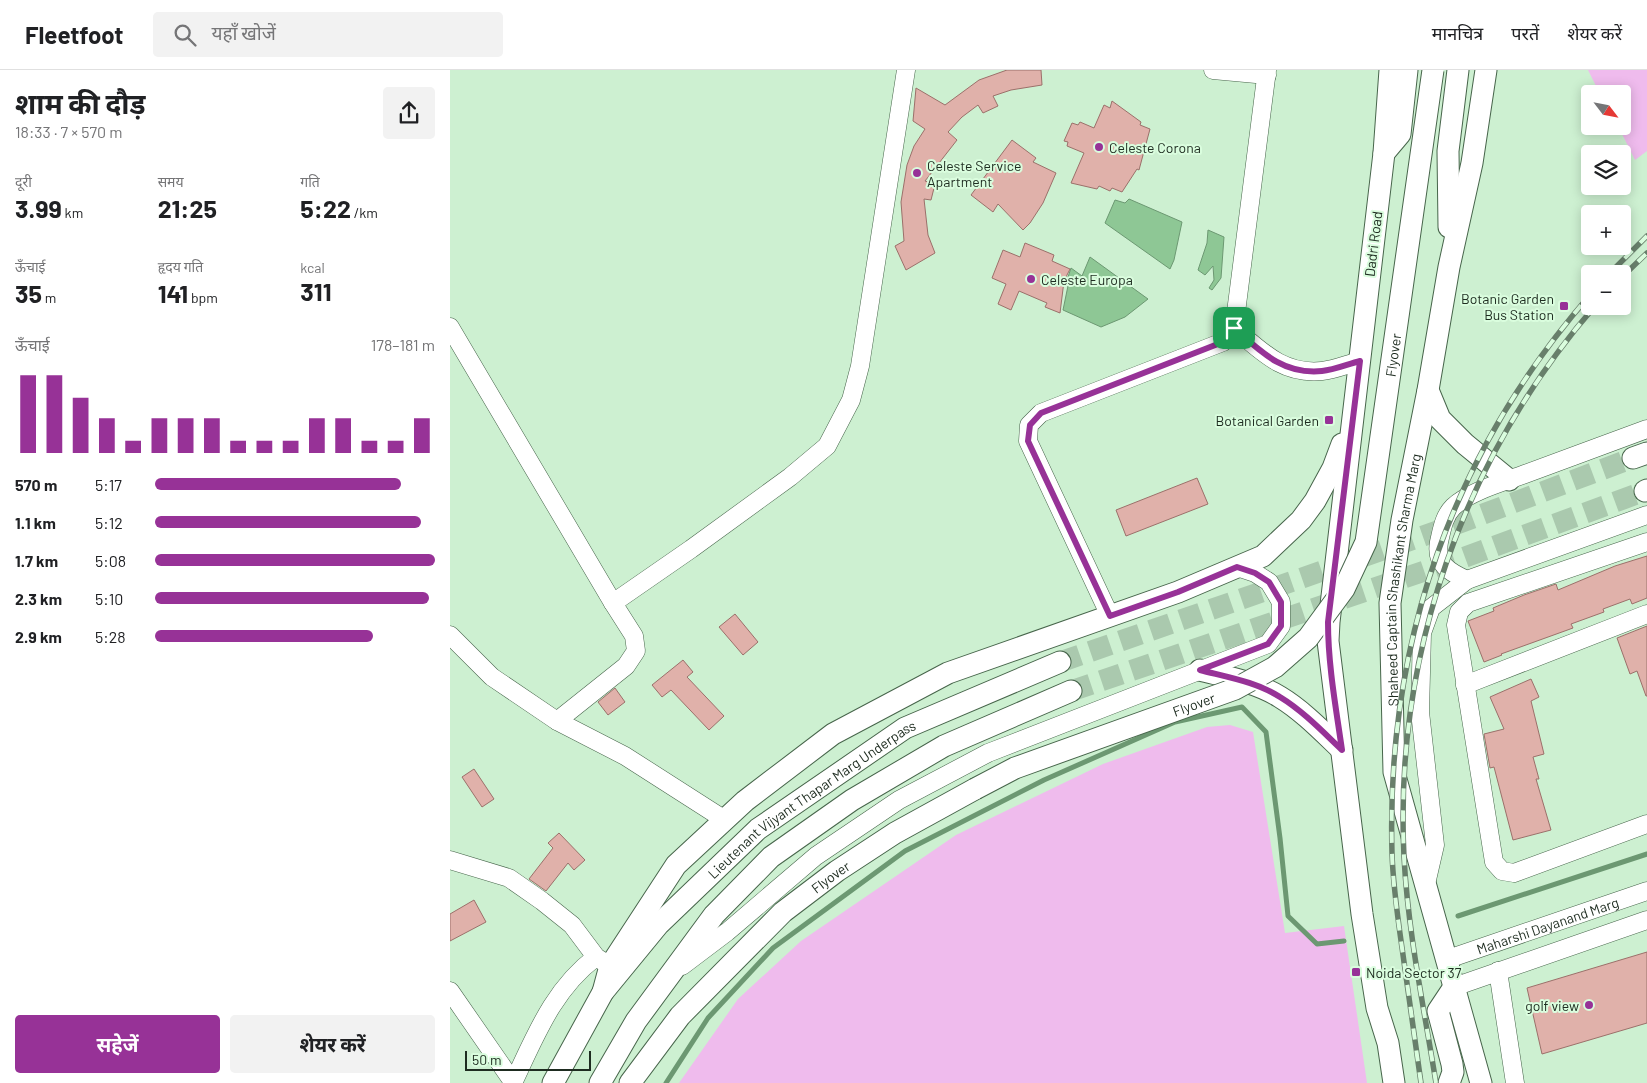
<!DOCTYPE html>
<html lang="hi">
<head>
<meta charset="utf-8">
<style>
	:root { --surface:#fff; --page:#f2f2f2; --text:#202124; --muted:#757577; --line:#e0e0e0; --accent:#973297 }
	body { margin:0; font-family:Barlow,"Noto Sans Devanagari",sans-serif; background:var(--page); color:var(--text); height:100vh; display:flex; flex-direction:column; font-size:19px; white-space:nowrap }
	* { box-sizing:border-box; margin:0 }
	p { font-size:16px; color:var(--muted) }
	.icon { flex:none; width:28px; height:28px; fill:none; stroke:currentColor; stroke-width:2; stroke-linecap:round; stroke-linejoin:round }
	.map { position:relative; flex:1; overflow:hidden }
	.sheet { display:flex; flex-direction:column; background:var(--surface); width:450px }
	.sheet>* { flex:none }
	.needle { width:32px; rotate:122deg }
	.fabs { position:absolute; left:1131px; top:15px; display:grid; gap:10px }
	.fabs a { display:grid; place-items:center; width:50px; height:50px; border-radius:5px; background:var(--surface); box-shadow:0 2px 12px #0003; font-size:25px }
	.scale { position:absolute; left:15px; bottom:12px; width:126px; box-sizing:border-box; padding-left:5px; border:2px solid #1e2c20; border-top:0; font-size:14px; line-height:18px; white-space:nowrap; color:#1e2c20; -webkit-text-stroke:4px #dafdde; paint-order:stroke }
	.pin { position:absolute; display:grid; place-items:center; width:42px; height:42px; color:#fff; margin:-21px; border-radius:10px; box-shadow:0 2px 8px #0006 }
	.round { display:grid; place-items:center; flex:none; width:52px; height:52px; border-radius:5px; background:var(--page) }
	.summary { display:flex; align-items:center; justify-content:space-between; height:85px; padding:0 15px }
	h1 { font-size:28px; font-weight:700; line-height:38px }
	.metrics { display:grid; grid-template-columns:repeat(3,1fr); gap:8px; height:85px; padding:5px 15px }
	.metrics div { display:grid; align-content:center }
	.metrics b { font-size:25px; font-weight:700 }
	.metrics small { font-size:14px; font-weight:400 }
	.metrics p { font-size:14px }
	.chart { height:140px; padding:10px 15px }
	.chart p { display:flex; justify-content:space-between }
	.chart svg { width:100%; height:90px; margin-top:5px; stroke:var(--accent); stroke-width:6 }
	.button { display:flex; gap:10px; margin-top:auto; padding:10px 15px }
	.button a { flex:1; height:58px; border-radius:5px; background:var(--accent); color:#fff; font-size:20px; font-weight:700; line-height:58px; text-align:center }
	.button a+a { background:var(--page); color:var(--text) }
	ul { padding:0 15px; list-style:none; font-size:16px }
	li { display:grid; grid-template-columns:80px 60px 1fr; align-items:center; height:38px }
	li i { height:12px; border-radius:6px; background:var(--accent) }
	header { display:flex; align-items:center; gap:30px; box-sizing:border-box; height:70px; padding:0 25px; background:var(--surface); border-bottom:1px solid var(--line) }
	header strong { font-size:24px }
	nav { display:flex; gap:28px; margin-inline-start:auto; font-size:18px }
	.search { width:350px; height:45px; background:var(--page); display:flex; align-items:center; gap:12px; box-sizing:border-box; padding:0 18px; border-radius:5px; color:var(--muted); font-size:19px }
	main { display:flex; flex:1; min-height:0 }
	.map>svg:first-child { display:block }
</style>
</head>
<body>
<header>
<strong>Fleetfoot</strong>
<div class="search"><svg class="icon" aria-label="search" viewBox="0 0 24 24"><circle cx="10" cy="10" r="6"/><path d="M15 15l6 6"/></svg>यहाँ खोजें</div>
<nav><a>मानचित्र</a><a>परतें</a><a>शेयर करें</a></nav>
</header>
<main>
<section class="sheet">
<div class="summary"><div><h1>शाम की दौड़</h1><p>18:33 · 7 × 570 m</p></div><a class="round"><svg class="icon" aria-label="share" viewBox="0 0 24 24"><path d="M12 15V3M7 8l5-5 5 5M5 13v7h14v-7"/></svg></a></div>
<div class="metrics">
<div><p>दूरी</p><b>3.99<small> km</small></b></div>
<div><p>समय</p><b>21:25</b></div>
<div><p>गति</p><b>5:22<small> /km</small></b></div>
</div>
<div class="metrics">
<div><p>ऊँचाई</p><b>35<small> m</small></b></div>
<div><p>हृदय गति</p><b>141<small> bpm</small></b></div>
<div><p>kcal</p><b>311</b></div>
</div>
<div class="chart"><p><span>ऊँचाई</span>178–181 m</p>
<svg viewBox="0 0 160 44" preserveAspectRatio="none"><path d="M5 44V6M15 44V6M25 44V17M35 44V27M45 44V38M55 44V27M65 44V27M75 44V27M85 44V38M95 44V38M105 44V38M115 44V27M125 44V27M135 44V38M145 44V38M155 44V27"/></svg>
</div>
<ul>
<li><b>570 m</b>5:17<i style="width:88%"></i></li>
<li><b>1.1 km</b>5:12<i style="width:95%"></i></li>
<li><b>1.7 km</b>5:08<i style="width:100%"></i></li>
<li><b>2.3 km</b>5:10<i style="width:98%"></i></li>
<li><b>2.9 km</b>5:28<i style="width:78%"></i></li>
</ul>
<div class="button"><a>सहेजें</a><a>शेयर करें</a></div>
</section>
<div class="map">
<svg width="1197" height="1013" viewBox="0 0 1197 1013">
	<rect width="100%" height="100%" fill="#cdf0d1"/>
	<g fill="#efbbed">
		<polygon points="1138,0 1197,0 1197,81 1185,90 1168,56 1172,56 1172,24 1150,24"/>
		<polygon points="780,655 803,662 835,863 894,856 917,1013 229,1013 288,929 351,871 506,765 653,694 757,657"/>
	</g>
	<g fill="#8ec795" stroke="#6c9872">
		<polygon points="679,129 732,152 724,190 720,199 655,153 665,130 675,133"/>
		<polygon points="758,160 774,167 771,208 762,220 759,218 764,210 763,196 755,205 748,200 757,173"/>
		<polygon points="640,187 698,229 675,247 651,257 613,240 619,211 617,210 621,198 632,206"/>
	</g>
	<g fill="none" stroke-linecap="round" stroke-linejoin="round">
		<g stroke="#6c9872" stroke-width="5">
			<polyline points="1008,846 1197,784"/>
			<polyline points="216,1013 258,948 323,878 455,781 594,710 725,652 792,637 816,662 830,768 838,846 867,874 894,871"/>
		</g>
	</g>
	<g fill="#e0b1aa" stroke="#9b706a">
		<polygon points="557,0 591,0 592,15 561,20 543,26 548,36 533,43 528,35 512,47 498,62 507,70 475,111 485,114 481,130 474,129 478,165 485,183 456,200 445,176 454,171 451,132 457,95 464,76 475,59 463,51 466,18 495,35 529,10"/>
		<polygon points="662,31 691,52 690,55 700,59 689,100 687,99 672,122 662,118 660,121 649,116 647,119 621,113 634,83 617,76 618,72 614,71 622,53 628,55 630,52 644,58 654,35 660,38"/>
		<polygon points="562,70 586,88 583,92 606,103 593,133 580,153 573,160 548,134 543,142 521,125"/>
		<polygon points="575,173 604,185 602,191 620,199 614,211 610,243 595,237 597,233 569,221 561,240 548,234 556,214 542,208 553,180 570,187"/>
		<polygon points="747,408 758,434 676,466 666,440"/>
		<polygon points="1197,486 1197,528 1182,534 1180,529 1153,539 1154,542 1121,554 1123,558 1051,584 1052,585 1034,592 1018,551 1044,541 1043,538 1074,525 1106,514 1108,520 1165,496"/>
		<polygon points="285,544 308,572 293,585 269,557"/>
		<polygon points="1197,556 1197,626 1196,626 1187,601 1180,604 1167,568"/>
		<polygon points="233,590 243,602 237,607 274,646 259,660 221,620 212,627 202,615"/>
		<polygon points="1081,609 1089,627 1081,631 1094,684 1083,687 1089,709 1086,709 1101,760 1063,770 1044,697 1040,698 1034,664 1054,659 1040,627"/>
		<polygon points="165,618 175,632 158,645 148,632"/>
		<polygon points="24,699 44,729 32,737 12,707"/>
		<polygon points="109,763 135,790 124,800 118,793 96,821 79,809 103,778 98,773"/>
		<polygon points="24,830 36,852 0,871 0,844"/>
		<polygon points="1197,882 1197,953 1092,984 1077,918"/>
	</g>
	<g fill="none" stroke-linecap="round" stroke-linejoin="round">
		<g stroke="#aac9ae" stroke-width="21" stroke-dasharray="21 11" stroke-linecap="butt">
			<polyline points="610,592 996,458 1183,388"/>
			<polyline points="621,621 1010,489 1195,421"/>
		</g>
		<g stroke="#47654b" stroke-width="19">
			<g id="minor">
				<polyline points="763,0 817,5"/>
				<polyline points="0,257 163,533 241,479 340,407 377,376 401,330 410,296 456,0"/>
				<path d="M784 258C811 281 833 305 872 301 884 300 898 294 910 291"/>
				<polyline points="1197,472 1018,533 1009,542 1006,555 1044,792 1052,801 1064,803 1197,754"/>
				<path d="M1017 510C999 502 985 494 989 472 992 459 994 446 1003 437 1020 421 1054 412 1075 404 1116 389 1156 374 1197 359"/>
				<polyline points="660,546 578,371 579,355 591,343 773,272 780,266 784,258 817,0"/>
				<polyline points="0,565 42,607 107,651 175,686 275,750"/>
				<polyline points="1015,615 1197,544"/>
				<polyline points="107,651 176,596 186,581 184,566 163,533"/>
				<polyline points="0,790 59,808 92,831 122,855 146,887 160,896"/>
				<polyline points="976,814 985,775 970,642 972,563 981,538 1017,510 1197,445"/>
				<path id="s1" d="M998 889 1197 821"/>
				<polyline points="232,896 277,862 366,786 449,730 538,683 818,574 831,556 831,532 819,512 805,503 787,497"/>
				<polyline points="1048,901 1065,1013"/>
				<polyline points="1004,917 1197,850"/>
				<polyline points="0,921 63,1012"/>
				<path d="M63 1013C85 967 103 919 146 887"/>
			</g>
		</g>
		<g stroke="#47654b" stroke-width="23">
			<g id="major">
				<polyline points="940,0 934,83 879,552 878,571 912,844 927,938 938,973 944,1013"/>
				<polyline points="934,83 950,64 957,0"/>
				<polyline points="999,157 998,81 1008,0"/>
				<polyline points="978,320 990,349 1015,374 1059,410"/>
				<polyline points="1183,388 1197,383"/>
				<polyline points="1195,421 1197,420"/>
				<path d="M750 600C777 607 806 612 830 627 853 641 873 662 892 680"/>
				<polyline points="153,922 160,896 226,795 295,731 383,664 498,603 728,522 813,486 851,450 865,431 883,398 892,374"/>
				<path id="s2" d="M103 1013 153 922 208 855 308 759 455 658 610 592"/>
				<polyline points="150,1013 186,951 264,845 321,787 402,730 494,676 621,621"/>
				<path id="s3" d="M180 1013 230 946 333 842 387 801 445 763 525 719"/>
				<polyline points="999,1013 1003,1002 1002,994 988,941 1004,917"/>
				<path id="s4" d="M1031 1013 944 702 940 533 952 450 978 320 999 197 1022 93 1036 0"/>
			</g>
		</g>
		<use href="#minor" stroke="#fff" stroke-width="18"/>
		<use href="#major" stroke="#fff" stroke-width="21"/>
		<g stroke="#687f6b" stroke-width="5.5">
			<g id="rail">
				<polyline points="1159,204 1197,166"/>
				<polyline points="1172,207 1197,183"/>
				<path d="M971 1013C965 973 960 932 954 892 949 856 943 819 942 783 936 573 1002 383 1140 225"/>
				<path d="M986 1013C974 938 958 863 954 787 944 586 1013 388 1145 236"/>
			</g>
		</g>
		<use href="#rail" stroke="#dafdde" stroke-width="4" stroke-dasharray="11" stroke-linecap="butt"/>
		<g stroke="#47654b" stroke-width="23" stroke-linecap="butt">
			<g id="major-bridge">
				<path id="s5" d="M525 719 565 698 785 619 825 597 858 568 894 519 916 472 983 0"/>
			</g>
		</g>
		<use href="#major-bridge" stroke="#fff" stroke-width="21"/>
	</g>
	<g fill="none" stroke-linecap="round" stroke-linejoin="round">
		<g stroke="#fff" stroke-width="10">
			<path id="route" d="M784 258C810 281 833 305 872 301 884 300 898 294 910 291L878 552C878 595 886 638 892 680 873 662 853 641 830 627 807 612 777 607 750 600L818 574 831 556V532L819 512 805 503 787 497 728 522 660 546 578 371 580 355 591 343 773 272 780 266Z"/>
		</g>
		<use href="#route" stroke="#973297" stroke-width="6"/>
	</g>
	<g fill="#973297" stroke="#dafdde" stroke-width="2">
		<circle cx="649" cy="77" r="5"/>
		<circle cx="467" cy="103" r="5"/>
		<circle cx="581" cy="209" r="5"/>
		<rect x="1109" y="231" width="10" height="10" rx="2.5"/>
		<rect x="874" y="345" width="10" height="10" rx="2.5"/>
		<rect x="901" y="897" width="10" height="10" rx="2.5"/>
		<circle cx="1139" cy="935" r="5"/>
	</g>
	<g text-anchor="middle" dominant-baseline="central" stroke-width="4" stroke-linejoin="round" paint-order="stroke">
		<g font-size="14" fill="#1e2c20" stroke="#dafdde" text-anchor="start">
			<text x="659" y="77">Celeste Corona</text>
			<text x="477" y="95">Celeste Service<tspan x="477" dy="16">Apartment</tspan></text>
			<text x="591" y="209">Celeste Europa</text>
			<text x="1104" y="228" text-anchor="end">Botanic Garden<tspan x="1104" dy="16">Bus Station</tspan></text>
			<text x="869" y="350" text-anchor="end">Botanical Garden</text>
			<text x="916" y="902">Noida Sector 37</text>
			<text x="1129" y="935" text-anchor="end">golf view</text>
		</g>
		<g font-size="14" fill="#1e2c20" stroke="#dafdde">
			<text transform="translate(923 174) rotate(-83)">Dadri Road</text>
			<text stroke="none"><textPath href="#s5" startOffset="670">Flyover</textPath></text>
			<text stroke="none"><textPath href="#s4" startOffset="516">Shaheed Captain Shashikant Sharma Marg</textPath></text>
			<text stroke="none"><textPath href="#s5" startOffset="235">Flyover</textPath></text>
			<text stroke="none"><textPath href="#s2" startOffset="390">Lieutenant Vijyant Thapar Marg Underpass</textPath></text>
			<text stroke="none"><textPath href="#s3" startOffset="289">Flyover</textPath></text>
			<text stroke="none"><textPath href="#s1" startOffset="105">Maharshi Dayanand Marg</textPath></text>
		</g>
	</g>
</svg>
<div class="fabs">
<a><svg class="needle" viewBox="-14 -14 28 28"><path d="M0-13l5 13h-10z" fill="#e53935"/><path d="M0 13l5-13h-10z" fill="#757577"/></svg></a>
<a><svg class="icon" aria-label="layers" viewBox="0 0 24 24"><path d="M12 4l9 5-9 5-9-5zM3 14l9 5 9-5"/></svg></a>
<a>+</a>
<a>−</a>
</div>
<div class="scale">50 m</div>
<div class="pin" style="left:784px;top:258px;background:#1e9e55"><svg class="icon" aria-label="arrive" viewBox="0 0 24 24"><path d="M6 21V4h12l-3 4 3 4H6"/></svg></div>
</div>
</main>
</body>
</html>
